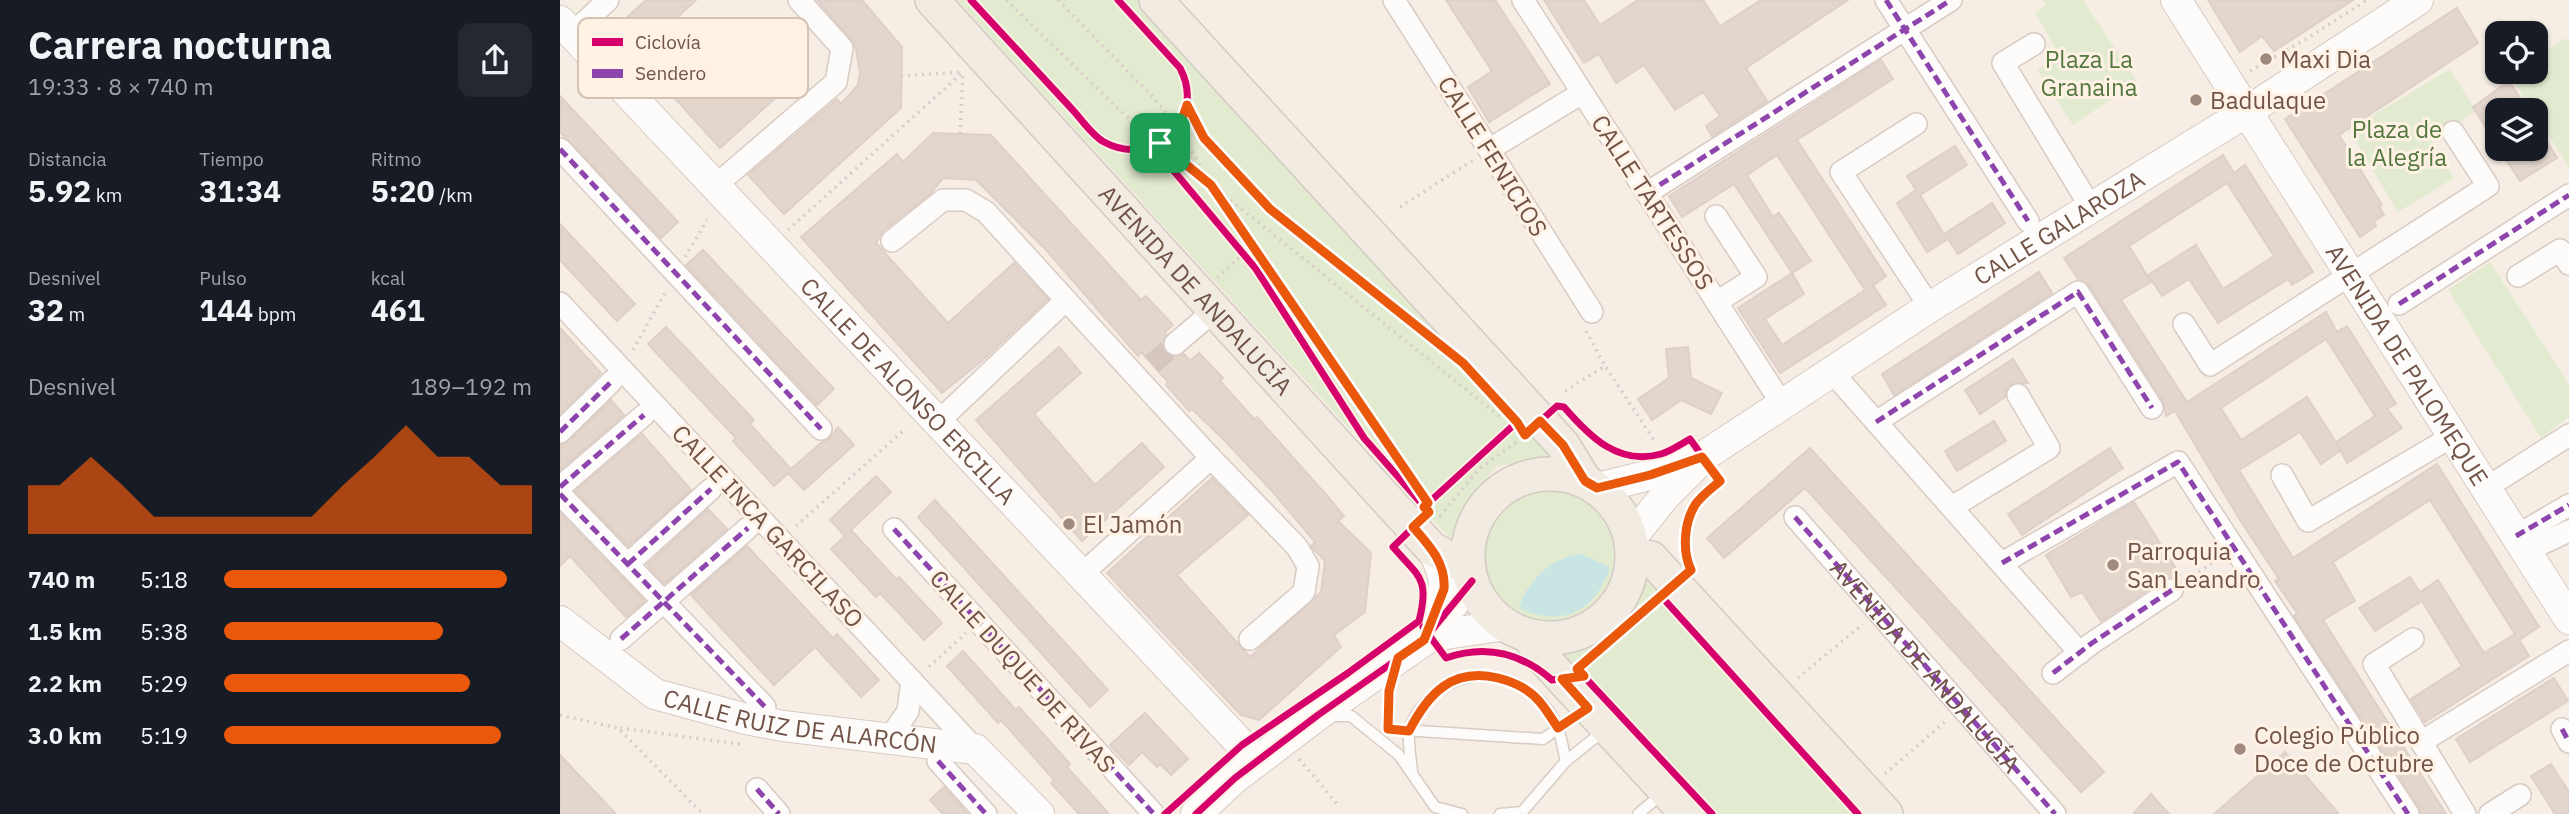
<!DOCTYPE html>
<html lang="es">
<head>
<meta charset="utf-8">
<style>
	:root { --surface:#171b24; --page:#242831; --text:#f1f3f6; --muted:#9ea1a6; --accent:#ea580c }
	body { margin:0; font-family:"IBM Plex Sans",sans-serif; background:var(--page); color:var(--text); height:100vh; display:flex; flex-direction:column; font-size:26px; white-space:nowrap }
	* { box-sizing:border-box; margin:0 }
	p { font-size:23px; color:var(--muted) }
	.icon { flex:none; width:38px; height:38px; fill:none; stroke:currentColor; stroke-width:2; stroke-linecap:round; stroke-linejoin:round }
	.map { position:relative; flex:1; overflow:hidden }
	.drawer { display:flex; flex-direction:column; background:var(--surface); width:560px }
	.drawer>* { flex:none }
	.controls { position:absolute; left:1925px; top:21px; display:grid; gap:14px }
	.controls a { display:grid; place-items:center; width:63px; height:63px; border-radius:14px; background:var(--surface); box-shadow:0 2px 5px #0004; font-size:35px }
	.pin { position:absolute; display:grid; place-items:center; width:60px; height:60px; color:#fff; margin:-30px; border-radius:14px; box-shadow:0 4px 10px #0006 }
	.round { display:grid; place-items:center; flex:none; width:74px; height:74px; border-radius:14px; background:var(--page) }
	.headline { display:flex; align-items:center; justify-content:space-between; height:119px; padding:0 28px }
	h1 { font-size:38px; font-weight:700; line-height:52px }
	.stats { display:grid; grid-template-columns:repeat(3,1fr); gap:10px; height:119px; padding:7px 28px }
	.stats div { display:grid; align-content:center }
	.stats b { font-size:30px; font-weight:700 }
	.stats small { font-size:19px; font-weight:400 }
	.stats p { font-size:19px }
	.chart { height:196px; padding:14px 28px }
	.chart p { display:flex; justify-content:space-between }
	.chart svg { width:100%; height:126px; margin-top:7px; fill:var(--accent); opacity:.7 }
	ul { padding:0 28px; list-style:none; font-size:23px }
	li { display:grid; grid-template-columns:112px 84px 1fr; align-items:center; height:52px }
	li i { height:18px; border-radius:9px; background:var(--accent) }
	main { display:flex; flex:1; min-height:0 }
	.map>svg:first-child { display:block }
</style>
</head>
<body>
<main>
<section class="drawer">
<div class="headline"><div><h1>Carrera nocturna</h1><p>19:33 · 8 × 740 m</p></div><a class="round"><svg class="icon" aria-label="share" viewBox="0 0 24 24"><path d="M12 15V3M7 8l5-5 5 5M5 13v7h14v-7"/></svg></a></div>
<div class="stats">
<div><p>Distancia</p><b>5.92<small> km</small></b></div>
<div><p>Tiempo</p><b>31:34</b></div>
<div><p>Ritmo</p><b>5:20<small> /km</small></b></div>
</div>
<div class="stats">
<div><p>Desnivel</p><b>32<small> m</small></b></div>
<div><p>Pulso</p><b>144<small> bpm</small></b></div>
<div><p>kcal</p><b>461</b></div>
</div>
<div class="chart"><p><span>Desnivel</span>189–192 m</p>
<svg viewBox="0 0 160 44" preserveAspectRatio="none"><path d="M0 44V27L10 27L20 17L30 27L40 38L50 38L60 38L70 38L80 38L90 38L100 27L110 17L120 6L130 17L140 17L150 27L160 27V44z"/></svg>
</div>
<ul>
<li><b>740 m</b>5:18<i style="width:92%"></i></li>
<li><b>1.5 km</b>5:38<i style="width:71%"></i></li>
<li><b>2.2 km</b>5:29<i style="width:80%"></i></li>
<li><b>3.0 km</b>5:19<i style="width:90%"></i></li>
</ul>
</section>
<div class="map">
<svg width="2009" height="814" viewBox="0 0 2009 814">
	<rect width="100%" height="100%" fill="#f6eee5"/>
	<g fill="#e2ebd0">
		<polygon points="397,0 580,0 998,458 937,466 909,497 894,543"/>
		<polygon points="1483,0 1523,0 1577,82 1513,125 1477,70 1500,56 1475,13 1486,5"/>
		<polygon points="2006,38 2009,42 2009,168 1976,115 1976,110 1972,110 1949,74 1953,72 1976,72 1976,57"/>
		<polygon points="1890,69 1916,111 1871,140 1894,178 1838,212 1789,130"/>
		<polygon points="1930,262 2009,384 2009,417 1981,438 1888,290"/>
		<circle cx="991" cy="557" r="66"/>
		<path d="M1091 567 1316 814H1145L991 656C1058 645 1067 628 1091 567Z"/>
	</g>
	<path fill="#c8e5e4" d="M1021 554 1050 567C1036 610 1003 629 959 608 966 581 994 556 1021 554Z"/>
	<g fill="#e2d6cd" stroke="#ded0c8" stroke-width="2" fill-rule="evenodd">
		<polygon points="86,0 136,0 110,24 171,93 220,49 242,74 160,148 53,30"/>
		<polygon points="257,0 302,0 342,47 341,108 224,214 188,175 277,99 281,104 298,85 300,73 295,44"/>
		<polygon points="886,0 935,0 990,84 929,122 908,87 932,71"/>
		<polygon points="984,0 1024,0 1040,25 1078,0 1143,0 1160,26 1201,0 1288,0 1186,68 1207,101 1152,136 1146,126 1160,116 1143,92 1115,110 1084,65 1056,83 1039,54 1024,63"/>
		<polygon points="1648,0 1793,0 1714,51 1702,36 1680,52"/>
		<polygon points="1897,8 1918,43 1779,135 1822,205 1819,207 1824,215 1814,221 1816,226 1800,237 1725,119"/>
		<path d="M1321 60 1333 79 1237 140 1326 276 1311 287 1313 285 1326 305 1220 373 1178 308 1232 273 1174 184 1122 217 1109 196ZM1217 155 1305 290 1222 345 1205 319 1244 294 1232 273 1251 261 1219 213 1213 217 1187 175Z"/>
		<polygon points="1949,81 1968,110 1937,110 1937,146 1913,107"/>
		<polygon points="0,96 118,222 101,238 0,132"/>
		<polygon points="1976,123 1997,158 1960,181 1939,149 1976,149"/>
		<polygon points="373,133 431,135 581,300 586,296 613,325 605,332 606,334 602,346 606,353 617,357 624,354 630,361 639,353 663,378 660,381 694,419 697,417 769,498 784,516 778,521 811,553 805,612 774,635 781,647 699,720 681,715 547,573 652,478 688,515 617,575 690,657 761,592 765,561 751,546 755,542 712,491 667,443 632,409 629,411 606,385 608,382 581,352 578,356 487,251 416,180 383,178 370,194 323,231 316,243 388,323 454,263 488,299 423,360 382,393 241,237 337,154 343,162"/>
		<polygon points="1395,146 1407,165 1360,195 1384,234 1432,203 1445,223 1398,254 1388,239 1367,252 1337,203 1356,190 1347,176"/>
		<polygon points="1663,155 1674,173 1685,165 1753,272 1732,285 1728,279 1658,323 1629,279 1602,296 1588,275 1636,245 1663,289 1714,256 1667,183 1569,246 1591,282 1561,300 1627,402 1766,312 1777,332 1787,326 1836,404 1827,409 1842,428 1787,463 1776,442 1815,416 1766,339 1661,408 1681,440 1747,397 1781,450 1761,464 1740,432 1679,470 1733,558 1877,464 1979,627 1959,640 1969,656 1865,722 1851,699 1902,666 1862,601 1815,631 1799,608 1850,577 1860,592 1878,580 1924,653 1955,634 1870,500 1773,562 1795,601 1763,620 1886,814 1861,814 1859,807 1734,616 1737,613 1715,581 1719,579 1680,520 1615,411 1606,416 1603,401 1529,285 1518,279 1504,258"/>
		<polygon points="0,224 75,304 57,321 0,260"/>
		<polygon points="143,250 274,389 257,405 126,265"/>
		<polygon points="1479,272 1492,293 1334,395 1322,374"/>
		<polygon points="106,327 194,420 190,424 231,469 262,442 269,439 278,427 294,445 244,490 228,473 214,486 173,441 176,438 88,344"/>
		<polygon points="0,328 41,373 0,414"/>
		<polygon points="499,347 521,373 474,414 535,485 582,443 604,467 522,541 416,420"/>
		<polygon points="1128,347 1131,378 1162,393 1151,414 1121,400 1092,420 1078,399 1109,378 1106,349"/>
		<polygon points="1453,359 1468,383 1451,384 1446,389 1445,397 1420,414 1405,390"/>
		<polygon points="51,400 64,415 0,470 0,445 9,441"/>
		<polygon points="1434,421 1446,441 1397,471 1385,451"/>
		<polygon points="82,434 131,490 68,546 15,491"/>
		<polygon points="1250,448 1544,772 1521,792 1245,488 1164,558 1147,538"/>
		<polygon points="1550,448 1563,468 1462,535 1448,514"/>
		<polygon points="316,476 331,492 291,530 336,579 339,577 382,623 364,640 320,593 316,597 271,549 285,536 270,520"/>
		<polygon points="375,500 548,690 530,707 358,517"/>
		<polygon points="1574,502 1620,575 1605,579 1541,621 1522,592 1511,597 1486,555"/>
		<polygon points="148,509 167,529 104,584 87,565"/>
		<polygon points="0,513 85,601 66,617 10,556 0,566"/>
		<polygon points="187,546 273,638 277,634 319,680 301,697 255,647 214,685 131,595"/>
		<polygon points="403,651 456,710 459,707 510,764 507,767 549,814 519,814 491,783 494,780 441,720 438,723 387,666"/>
		<polygon points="1994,678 2008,701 1910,762 1896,739"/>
		<polygon points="585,713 628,759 611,775 600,764 597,767 582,752 569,765 550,745"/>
		<polygon points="1725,752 1779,814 1654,814"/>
		<polygon points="0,755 56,814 0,814"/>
		<polygon points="1991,764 2009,792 2009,814 1995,814 1971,776"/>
		<polygon points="384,787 408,814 383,814 370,800"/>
		<polygon points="1591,794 1609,814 1573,814"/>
	</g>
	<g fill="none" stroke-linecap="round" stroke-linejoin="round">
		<polyline stroke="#d5c7be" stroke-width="21" stroke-dasharray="21 10" stroke-linecap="butt" points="592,364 615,344"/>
		<g stroke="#d7cbc3" stroke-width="13">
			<g id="lane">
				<polyline points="835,670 829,691 828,729 983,739 1026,709"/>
				<polyline points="771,716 791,716 839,755 875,807 902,814"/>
				<path d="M852 771C851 759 848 745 849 733 850 721 862 706 871 697 912 657 978 677 998 729 1002 739 1003 750 1006 761"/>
				<polyline points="940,814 962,812 1006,761 1046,729"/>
				<polyline points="1078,814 1103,793"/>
			</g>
		</g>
		<g stroke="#d7cbc3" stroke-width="24">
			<g id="street">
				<polyline points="834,0 1032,312"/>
				<polyline points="963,0 1222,404"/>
				<polyline points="1326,0 1468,221"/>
				<polyline points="12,34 48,0"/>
				<polyline points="1474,44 1443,63 1530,206"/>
				<polyline points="1356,124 1281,172 1370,307"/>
				<polyline points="0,149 261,429"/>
				<polyline points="930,149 1022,93"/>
				<polyline points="155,186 276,82 282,48 239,0"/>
				<polyline points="1087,193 1391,0"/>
				<polyline points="1156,216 1196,277 1157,302"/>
				<polyline points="332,241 383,200 406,200 426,212 506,300"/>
				<polyline points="1958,276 2000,250 2009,264"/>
				<polyline points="0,303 415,749"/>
				<polyline points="1839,304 2009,195"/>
				<polyline points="1624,324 1650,365 1928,186 1893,132"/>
				<polyline points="615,344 655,310"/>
				<polyline points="1272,372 1520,653"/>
				<polyline points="378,422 506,300 651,458 522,574"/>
				<polyline points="1316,422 1518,292 1592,408"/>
				<polyline points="0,432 52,381"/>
				<polyline points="651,458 737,547 748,566 744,592 690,639"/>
				<polyline points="1722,475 1748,521 1893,436"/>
				<polyline points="0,487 84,415"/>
				<polyline points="1926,488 2009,435"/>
				<polyline points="0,494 205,707"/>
				<polyline points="1392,507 1489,448 1458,395"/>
				<polyline points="1235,517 1495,814"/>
				<polyline points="334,529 593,813"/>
				<polyline points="1956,536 2009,505"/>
				<polyline points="1966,551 2009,531"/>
				<polyline points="1442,563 1618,462 1848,814"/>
				<polyline points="68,564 151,489"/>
				<polyline points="61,639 188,528"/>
				<polyline points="1853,639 1814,664 1905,814"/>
				<polyline points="1493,673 1532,643 1612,590"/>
				<polyline points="2002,729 2009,742"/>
				<polyline points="329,739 348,711 352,681"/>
				<polyline points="1861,742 2009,651"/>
				<polyline points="378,761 426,814"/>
				<polyline points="197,789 219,814"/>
				<polyline points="1930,814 1960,795"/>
			</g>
		</g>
		<g stroke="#d6cac2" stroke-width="32">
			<g id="secondary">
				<path id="s1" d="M1616 0 2009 619"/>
				<path id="s2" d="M0 21 697 761"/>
				<polyline points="1037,488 1090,475 1138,459"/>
				<path id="s3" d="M1071 538 1105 496 1147 454 1370 307 1688 111 1858 0"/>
				<path d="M872 620C887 590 888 579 872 549"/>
				<path id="s4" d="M0 621 95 694 186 719 223 726 415 749 479 814"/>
				<polyline points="864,640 879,635 946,625"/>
				<polyline points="636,814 675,778 758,715 862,642 912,581"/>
			</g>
		</g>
		<g stroke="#d4c9c3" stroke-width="36">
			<g id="primary">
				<path id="s5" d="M372 0 872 549 909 568"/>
				<polyline points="596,0 1003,445 1025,481"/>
				<circle cx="990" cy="556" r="82"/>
				<polyline points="1073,554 1091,558 1326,814"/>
				<polyline points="969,636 984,659 1127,814"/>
			</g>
		</g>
		<g stroke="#d7ccc8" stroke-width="3.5" stroke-dasharray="2 5" stroke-linecap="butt">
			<polyline points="446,0 565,115 939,416"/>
			<polyline points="498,0 592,96 618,127 651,185 861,495 880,516 919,469 961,439"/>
			<polyline points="1690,71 1753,35 1807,0"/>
			<polyline points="341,76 401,72"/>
			<polyline points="400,134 403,72"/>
			<polyline points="840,207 915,159"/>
			<polyline points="228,230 403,72"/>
			<polyline points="125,257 147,220"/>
			<polyline points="657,278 683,254"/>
			<polyline points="1026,331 1045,366"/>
			<polyline points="73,350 106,291"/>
			<polyline points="1005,391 1045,366 1096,443"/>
			<polyline points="236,526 344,430"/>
			<polyline points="1627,580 1658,559"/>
			<polyline points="369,667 406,633"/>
			<polyline points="1027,667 1100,602"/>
			<polyline points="1238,678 1303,624"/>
			<polyline points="0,715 58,728 143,814"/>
			<polyline points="60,728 180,744"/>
			<polyline points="739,759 779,806"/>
			<polyline points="1325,774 1387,720"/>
		</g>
		<use href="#lane" stroke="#fefcfb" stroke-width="10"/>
		<use href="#street" stroke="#fefcfb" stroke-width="21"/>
		<use href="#secondary" stroke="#fefcfb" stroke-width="30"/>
		<use href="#primary" stroke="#f1ebe2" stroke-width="33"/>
		<g stroke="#8e44ad" stroke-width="5" stroke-dasharray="10 5" stroke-linecap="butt">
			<polyline points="1326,0 1468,221"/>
			<polyline points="0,149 261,429"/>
			<polyline points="1087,193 1391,0"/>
			<polyline points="1839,304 2009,195"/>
			<polyline points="1316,422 1518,292 1592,408"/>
			<polyline points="0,432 52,381"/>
			<polyline points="0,487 84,415"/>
			<polyline points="0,494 205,707"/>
			<path id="s6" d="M1235 517 1495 814"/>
			<polyline points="334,529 593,813"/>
			<polyline points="1956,536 2009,505"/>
			<polyline points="1442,563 1618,462 1848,814"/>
			<polyline points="68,564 151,489"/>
			<polyline points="61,639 188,528"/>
			<polyline points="1493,673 1532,643 1612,590"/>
			<polyline points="2002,729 2009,742"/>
			<polyline points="378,761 426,814"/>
			<polyline points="197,789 219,814"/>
		</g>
		<g stroke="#fff2e4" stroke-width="11">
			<g id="cycleway">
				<path d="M411 0C444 36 477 71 510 107 520 117 531 135 544 142 594 169 647 119 620 68L558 0"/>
				<path d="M627 105 644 138 710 209 903 363 957 422 965 435 997 406 1004 407C1029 436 1058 466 1101 454 1111 451 1121 444 1130 439L1160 481C1152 488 1141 496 1135 505 1123 523 1122 551 1131 570L1017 669 1152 814"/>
				<path d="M574 150 613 170 696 269 804 438 869 512 833 547C859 577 870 578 859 621L788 673 682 745 605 814"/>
				<polyline points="864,507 957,422"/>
				<polyline points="1101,596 1298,814"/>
				<path d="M863 627 886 658C926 644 961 653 992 680L1024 676"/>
				<polyline points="636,814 675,778 758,715 862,642 912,581"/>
			</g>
		</g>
		<use href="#cycleway" stroke="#d6006c" stroke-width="7"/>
	</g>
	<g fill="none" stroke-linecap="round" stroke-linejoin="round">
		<g stroke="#fff" stroke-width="14">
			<path id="route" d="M627 105 644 138 710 209 903 363 957 422 965 435 980 421 1003 445 1025 481 1037 488 1090 475 1142 457 1160 481C1152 488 1141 496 1135 505 1124 523 1122 551 1131 570L1017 669 1024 676 1002 679 1028 708 998 728C992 719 986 709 979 701 968 688 954 682 938 678 892 667 868 694 849 731L828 729 829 691 838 658 864 640 884 589C886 563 869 545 853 527L869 512 864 507 868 503 651 185 600 143C616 135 622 121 627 105Z"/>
		</g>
		<use href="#route" stroke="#ea580c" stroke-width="9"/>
	</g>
	<g fill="#a0897e" stroke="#fff2e4" stroke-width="2.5">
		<circle cx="1706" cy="59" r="7"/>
		<circle cx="1636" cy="100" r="7"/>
		<circle cx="509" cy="524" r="7"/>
		<circle cx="1553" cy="565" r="7"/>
		<circle cx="1680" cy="749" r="7"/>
	</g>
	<g text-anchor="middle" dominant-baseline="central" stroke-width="6" stroke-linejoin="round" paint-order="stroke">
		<g font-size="24" fill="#547840" stroke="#fff2e4">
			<text x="1529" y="59">Plaza La<tspan x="1529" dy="28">Granaina</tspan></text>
			<text x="1837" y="129">Plaza de<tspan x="1837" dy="28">la Alegría</tspan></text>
		</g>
		<g font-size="24" fill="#715347" stroke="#fff2e4" text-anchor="start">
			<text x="1720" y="59">Maxi Dia</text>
			<text x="1650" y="100">Badulaque</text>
			<text x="523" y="524">El Jamón</text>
			<text x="1567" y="551">Parroquia<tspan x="1567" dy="28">San Leandro</tspan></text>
			<text x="1694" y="735">Colegio Público<tspan x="1694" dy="28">Doce de Octubre</tspan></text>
		</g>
		<g font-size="24" fill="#715347" stroke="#fff2e4">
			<text transform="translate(933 156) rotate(58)">CALLE FENICIOS</text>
			<text transform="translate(1093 202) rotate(57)">CALLE TARTESSOS</text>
			<text stroke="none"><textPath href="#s3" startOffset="532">CALLE GALAROZA</textPath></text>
			<text stroke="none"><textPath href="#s5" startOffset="392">AVENIDA DE ANDALUCÍA</textPath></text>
			<text stroke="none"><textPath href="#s1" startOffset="432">AVENIDA DE PALOMEQUE</textPath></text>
			<text stroke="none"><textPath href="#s2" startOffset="508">CALLE DE ALONSO ERCILLA</textPath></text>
			<text transform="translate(208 526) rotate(47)">CALLE INCA GARCILASO</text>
			<text stroke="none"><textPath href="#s6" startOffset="198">AVENIDA DE ANDALUCÍA</textPath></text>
			<text transform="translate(463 671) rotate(48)">CALLE DUQUE DE RIVAS</text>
			<text stroke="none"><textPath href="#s4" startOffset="268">CALLE RUIZ DE ALARCÓN</textPath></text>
		</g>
	</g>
	<rect x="18" y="18" width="230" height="80" rx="10" fill="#fff2e4" stroke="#d4c2b5" stroke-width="2"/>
	<rect x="32" y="38" width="31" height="8" fill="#d6006c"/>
	<rect x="32" y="69" width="31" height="9" fill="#8e44ad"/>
	<g font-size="19" fill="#715347">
		<text x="75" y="49">Ciclovía</text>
		<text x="75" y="80">Sendero</text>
	</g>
</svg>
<div class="controls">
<a><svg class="icon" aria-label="locate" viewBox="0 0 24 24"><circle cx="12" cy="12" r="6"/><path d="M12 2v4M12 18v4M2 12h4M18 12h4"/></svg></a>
<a><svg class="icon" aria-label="layers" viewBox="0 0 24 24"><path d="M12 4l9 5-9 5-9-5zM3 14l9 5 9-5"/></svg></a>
</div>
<div class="pin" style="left:600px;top:143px;background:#1e9e55"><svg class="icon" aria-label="arrive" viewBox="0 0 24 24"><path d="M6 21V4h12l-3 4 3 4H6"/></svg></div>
</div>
</main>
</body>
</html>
